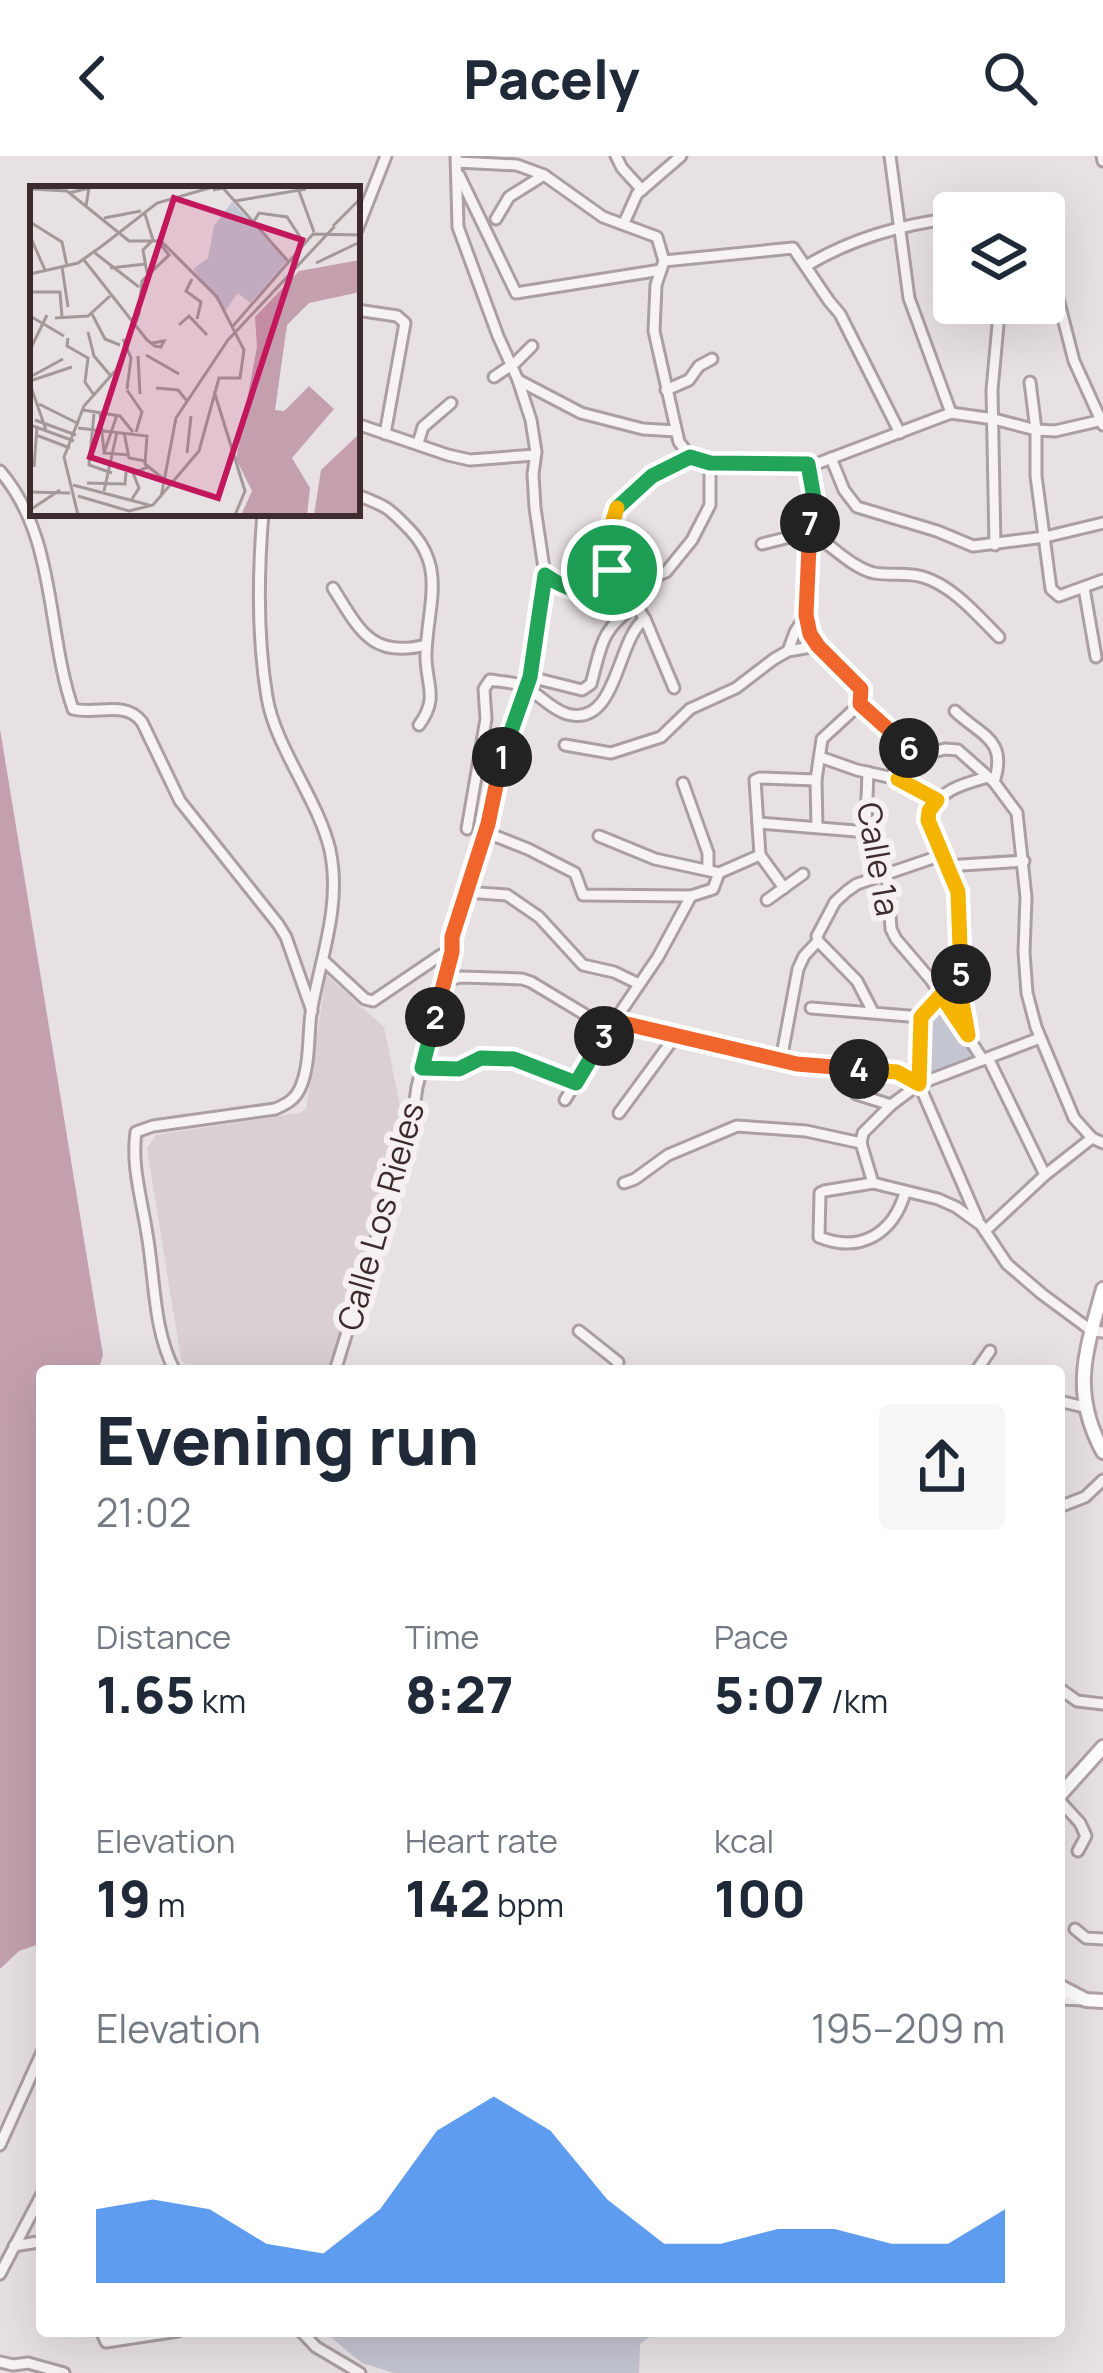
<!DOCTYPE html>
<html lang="en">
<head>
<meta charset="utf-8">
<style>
	:root { --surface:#fff; --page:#f6f6f7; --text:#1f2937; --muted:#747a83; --accent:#1a73e8 }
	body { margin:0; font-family:Manrope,sans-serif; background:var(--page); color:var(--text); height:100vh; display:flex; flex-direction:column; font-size:45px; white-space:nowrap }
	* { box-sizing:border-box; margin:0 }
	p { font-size:39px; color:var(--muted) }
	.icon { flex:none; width:66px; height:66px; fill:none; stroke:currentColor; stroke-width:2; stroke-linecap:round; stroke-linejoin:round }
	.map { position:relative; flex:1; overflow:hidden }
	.sheet { position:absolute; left:36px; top:1209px; width:1029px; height:972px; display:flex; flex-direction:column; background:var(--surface); border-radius:12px; box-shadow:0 12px 48px #0002 }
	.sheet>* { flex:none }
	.buttons { position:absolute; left:933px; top:36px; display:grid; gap:24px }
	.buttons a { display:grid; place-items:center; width:132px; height:132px; border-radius:12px; background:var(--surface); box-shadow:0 12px 48px #0002; font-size:60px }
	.pin { position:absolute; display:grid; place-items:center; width:102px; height:102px; color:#fff; margin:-51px; border:6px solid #fff; border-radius:50%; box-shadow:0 3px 12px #0007 }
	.km { position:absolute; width:60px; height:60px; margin:-30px; border-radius:50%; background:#222; color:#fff; font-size:33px; line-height:60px; text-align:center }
	.round { display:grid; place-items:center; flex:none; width:126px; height:126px; border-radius:12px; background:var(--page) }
	.headline { display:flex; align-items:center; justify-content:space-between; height:204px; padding:0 60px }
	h1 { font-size:66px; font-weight:800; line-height:90px }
	.stats { display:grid; grid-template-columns:repeat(3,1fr); gap:18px; height:204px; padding:12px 60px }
	.stats div { display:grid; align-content:center }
	.stats b { font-size:51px; font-weight:800 }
	.stats small { font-size:33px; font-weight:400 }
	.stats p { font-size:33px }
	.chart { height:336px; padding:24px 60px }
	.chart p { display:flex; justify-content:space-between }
	.chart svg { width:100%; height:216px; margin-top:12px; fill:var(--accent); opacity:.7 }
	header { display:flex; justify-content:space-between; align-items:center; height:156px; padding:0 60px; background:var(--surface); font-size:54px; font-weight:800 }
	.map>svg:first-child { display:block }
</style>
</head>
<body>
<header><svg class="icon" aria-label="back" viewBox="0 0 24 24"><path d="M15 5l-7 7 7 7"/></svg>Pacely<svg class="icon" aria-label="search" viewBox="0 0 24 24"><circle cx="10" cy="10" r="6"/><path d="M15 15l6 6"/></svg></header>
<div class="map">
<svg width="1103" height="2217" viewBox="0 0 1103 2217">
	<rect width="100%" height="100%" fill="#e8e1e3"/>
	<polygon fill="#dacfd2" points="326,819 384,871 401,956 358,1142 329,1215 192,1215 181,1204 147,992 156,979 299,957 306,953"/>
	<g fill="#c3c5d1">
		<polygon points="941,847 976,902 925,923 927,865"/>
		<polygon points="323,2175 658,2175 640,2188 639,2217 394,2217 362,2207"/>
	</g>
	<polygon fill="#c4a0ae" points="0,573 103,1199 98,1215 42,1215 42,1787 19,1795 0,1813"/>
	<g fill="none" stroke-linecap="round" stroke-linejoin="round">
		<g stroke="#ab9fa3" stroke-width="15">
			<g id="minor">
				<polyline points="616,0 622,12 642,34"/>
				<polyline points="890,0 909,142 951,257"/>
				<polyline points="1102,0 1103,5"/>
				<polyline points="457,6 517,9 544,19 603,61 657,81 664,105 656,129 654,175 679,286 690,300 710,307 816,308 951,257 994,263 1036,274 1055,275 1103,264"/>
				<polyline points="459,19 516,137 661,114"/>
				<polyline points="496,63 509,41 544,19"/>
				<polyline points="624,67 637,38 681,0"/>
				<polyline points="357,74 386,0"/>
				<polyline points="1044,88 1074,205 1103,269"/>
				<polyline points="664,105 793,92 829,145 840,158 900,277"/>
				<path d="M806 110C849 84 903 67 954 63"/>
				<polyline points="357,154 397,160 405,167 385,278"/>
				<polyline points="494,221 516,206 532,190"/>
				<polyline points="518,224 581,257 643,273 676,275"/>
				<polyline points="1030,226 1036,274 1036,320 1051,433 1059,440 1103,424"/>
				<polyline points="666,234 689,224 699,210 712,203"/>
				<polyline points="357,268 448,299 470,304 535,299"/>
				<polyline points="418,287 423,271 451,247"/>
				<polyline points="831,302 844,334 857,351 937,375 973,390 1045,381 1103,367"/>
				<path d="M809 308C817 330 811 350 809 373 806 392 803 462 809 477 818 498 844 519 861 533L860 548 918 600"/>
				<path d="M0 315C57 381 46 475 73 553 98 559 125 544 142 566L180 645 278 768 286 781 312 855"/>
				<path d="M357 339C386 350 388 351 410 374 447 413 427 451 426 498 425 527 440 541 419 569"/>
				<path d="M808 375C830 387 850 411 874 417 890 420 907 416 923 421 953 430 977 459 999 481"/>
				<polyline points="762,388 794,380 808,386"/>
				<polyline points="995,389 992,234 1000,147"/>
				<polyline points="612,414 650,423 666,416 692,384 710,349 710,307"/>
				<path d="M545 419C566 434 606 448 613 411 616 392 606 374 615 355 629 328 664 313 690 300"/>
				<path d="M333 432C359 473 371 503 426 489"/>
				<polyline points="1084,432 1096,501"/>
				<polyline points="788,495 795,476 806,459"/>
				<path d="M530 521 582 534 591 528C602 488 600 475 636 449L645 463 674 532"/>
				<path d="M955 555C981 580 1008 583 994 626"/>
				<polyline points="565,589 611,597 661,581 690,553 736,532 774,503 788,495 817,490"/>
				<polyline points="918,600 945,593 958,594 994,626 1017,657 1026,741 1024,796 1027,837 1036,871 1074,962 1092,982 1103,987"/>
				<polyline points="820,601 857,614 902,624 937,644"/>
				<polyline points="868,616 866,666 887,718 891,773 896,783 931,824 983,904"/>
				<polyline points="683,627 708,697 708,714"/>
				<polyline points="758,667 868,676"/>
				<polyline points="817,671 816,624 822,583 860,548"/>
				<path d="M467 673 486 563 484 533 490 524C501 526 518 526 527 532 541 540 551 553 567 558 618 572 616 483 645 463"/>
				<polyline points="485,676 528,693 575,717 583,739 691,740 713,733 719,717"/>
				<polyline points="599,680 655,703 719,717 760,699"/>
				<polyline points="946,710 1024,705"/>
				<polyline points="784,732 760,699 755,624 760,622 816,624"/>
				<polyline points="465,736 507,739 539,761 583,809 614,816 639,828"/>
				<polyline points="767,744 803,718"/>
				<polyline points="818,785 857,825 873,856"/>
				<polyline points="323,804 365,843 373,845 441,799 452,796"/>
				<polyline points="444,825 461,821 522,823 531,826 609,873"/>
				<polyline points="941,839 921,861 919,928 978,1064"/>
				<polyline points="811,852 921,861"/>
				<polyline points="614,865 797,907 897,916 919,928"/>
				<path d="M967 874 962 845 959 745 928 664C935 635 962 628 988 621"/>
				<polyline points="988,902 1045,1019"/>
				<polyline points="781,904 798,813 804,800 818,785 817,780 835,746 847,735 857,728 942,699"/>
				<polyline points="422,912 459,913 481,902 514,903 576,927"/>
				<polyline points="856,938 891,949"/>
				<polyline points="565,944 609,873 658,801 691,740"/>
				<polyline points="619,957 677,878"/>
				<polyline points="624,1027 635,1023 668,999 737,970 806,975 861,987"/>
				<polyline points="873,1027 861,987 863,977 891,949 919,928 1040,882"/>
				<path d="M905 1037C893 1077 861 1098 819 1081L820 1037 824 1035 873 1027 938 1043 956 1051 981 1069 1007 1108 1042 1138 1092 1175 1103 1176"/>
				<polyline points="985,1075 1045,1019 1092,982"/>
				<polyline points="579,1175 618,1206 617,1215"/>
				<path d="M175 1215C153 1175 155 1122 147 1078 142 1044 131 1010 136 976L153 970 275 953C287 948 296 943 301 930 310 908 308 881 311 857 320 803 342 750 330 694 318 643 275 591 267 541 257 481 258 417 263 357"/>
				<polyline points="335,1215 412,966 417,931 452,796 452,781 488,668 501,603 530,521 545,419 535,352 533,318 536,296 531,264 518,224 498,180 458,71 456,0"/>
				<polyline points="976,1215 990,1195"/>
				<polyline points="1059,1245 1084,1251"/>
				<polyline points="1059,1351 1085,1341 1103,1324"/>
				<polyline points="1059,1532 1077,1545 1103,1548"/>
				<polyline points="1059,1644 1080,1667 1086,1680 1078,1695"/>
				<polyline points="1075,1773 1086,1782 1103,1783"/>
				<polyline points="1059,1843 1084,1844"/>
				<polyline points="0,1989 42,1896"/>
				<polyline points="14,2090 38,2086 42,2089"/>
				<polyline points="0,2118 42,2038"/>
				<polyline points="101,2175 106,2186 178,2175"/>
				<polyline points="301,2175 316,2191 360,2217"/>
				<polyline points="0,2206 13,2209 28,2207 64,2217"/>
			</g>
		</g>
		<g stroke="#b2a2a7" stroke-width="18">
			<g id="major">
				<path d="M1103 1133C1086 1195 1070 1235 1103 1296"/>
				<polyline points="1059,1640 1103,1591"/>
				<polyline points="1059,1830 1086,1844 1103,1845"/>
			</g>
		</g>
		<use href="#minor" stroke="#f7f3f4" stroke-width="9"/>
		<use href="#major" stroke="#fff" stroke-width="12"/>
	</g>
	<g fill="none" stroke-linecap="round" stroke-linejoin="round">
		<g stroke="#fff" stroke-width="24">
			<path id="split-1" d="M502 601 530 521 545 419C569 436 596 444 612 414"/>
		</g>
		<g stroke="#fff" stroke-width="24">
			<polyline id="split-2" points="435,861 452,796 452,781 488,668 502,601"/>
		</g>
		<g stroke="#fff" stroke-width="24">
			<polyline id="split-3" points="435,861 422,912 459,913 481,902 514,903 576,927 604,880"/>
		</g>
		<g stroke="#fff" stroke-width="24">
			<polyline id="split-4" points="604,880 614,865 797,908 859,913"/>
		</g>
		<g stroke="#fff" stroke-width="24">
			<polyline id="split-5" points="859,913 897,916 919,928 921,861 941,839 968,879 962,845 961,818"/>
		</g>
		<g stroke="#fff" stroke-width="24">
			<polyline id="split-6" points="909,592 919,600 898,623 937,644 929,655 928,664 958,736 961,818"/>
		</g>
		<g stroke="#fff" stroke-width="24">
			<polyline id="split-7" points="810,367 806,459 810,478 818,490 861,533 860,548 909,592"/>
		</g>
		<g stroke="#fff" stroke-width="24">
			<polyline id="split-8" points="617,352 652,320 690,301 710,307 808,308 814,342 810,367"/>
		</g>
		<g stroke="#fff" stroke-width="24">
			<polyline id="split-9" points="612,414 610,374 617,352"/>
		</g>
		<use href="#split-1" stroke="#22a559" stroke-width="15"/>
		<use href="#split-2" stroke="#f0652b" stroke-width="15"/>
		<use href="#split-3" stroke="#22a559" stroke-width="15"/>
		<use href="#split-4" stroke="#f0652b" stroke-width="15"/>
		<use href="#split-5" stroke="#f5b400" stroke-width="15"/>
		<use href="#split-6" stroke="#f5b400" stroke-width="15"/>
		<use href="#split-7" stroke="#f0652b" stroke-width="15"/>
		<use href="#split-8" stroke="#22a559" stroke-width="15"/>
		<use href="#split-9" stroke="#f5b400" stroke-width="15"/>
	</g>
	<g text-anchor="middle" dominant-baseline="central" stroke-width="12" stroke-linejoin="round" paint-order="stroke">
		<g font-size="33" fill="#3e2b30" stroke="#f6f0f2">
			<text transform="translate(879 703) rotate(80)">Calle 1a</text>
			<text transform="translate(380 1060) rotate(-74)">Calle Los Rieles</text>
		</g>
	</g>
	<g transform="translate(30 30)">
		<rect width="330" height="330" fill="#e8e1e3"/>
		<path d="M202 16 257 75 220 117 208 107 195 125 163 83 178 72 184 40Z" fill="#c3c5d1"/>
		<path d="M330 74V106L279 117 257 139 245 224 254 225 279 200 304 223 262 272 280 302 277 329H211L222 305 206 273 227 161 225 131 269 85ZM330 247V329H284L291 284Z" fill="#c4a0ae"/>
		<path fill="none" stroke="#a4989b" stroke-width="3" d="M0 3 37 5 99 55H128L139 69 112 95 109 128 86 184 54 220 34 271 48 329M183 4 193 2 258 75M269 5 284 46M39 7 59 2 56 20M205 15 276 3M115 28 123 54 113 64 117 87M74 32 111 25M224 35 229 27 257 31 274 57M0 36 32 56 37 80M303 40 330 13M0 50 15 84M72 60 127 17 183 1M65 67 109 101M54 74 117 154 125 160 131 161 134 155 122 157M286 77 330 56M32 81 38 121M80 82 116 78M0 88 48 77 72 60M162 93 156 105 171 116 167 133M2 106H30L32 131M62 128 75 153 90 159M0 130 34 150M25 132 58 130 80 110M149 139 159 130 177 149M203 140 283 48 330 49M58 146 64 170 80 189M38 152 37 160 58 172 55 196 64 209M93 153 101 172 97 203M0 164 17 129M116 169 149 188M108 170 110 208M0 191 33 173M0 195 42 181M0 198 16 244M126 202 148 204 157 215M97 204 112 226 106 246M184 205 215 305 205 329M9 218 49 238M53 224 90 230 103 246M64 228 59 279 82 287M87 229 74 267 99 269M5 234 46 249M3 240 44 255M48 242 117 250 115 278 135 294M94 246 99 272 115 275M6 249 40 262M74 265 70 228 78 221M157 267 161 230M4 281 7 241M57 297 95 298 96 286M43 299 119 319M74 305 87 246M0 306 40 307M48 310 99 325 123 319 169 265 189 192H210L214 164 187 111 132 56M131 311 146 232 198 154 305 40M102 313 109 302 103 287 118 281M0 324 30 304"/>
		<path fill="#c2185b" fill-opacity="0.15" stroke="#c2185b" stroke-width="6" d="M144 12 272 54 188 312 60 271Z"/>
		<rect width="330" height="330" fill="none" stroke="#3e2b30" stroke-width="6"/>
	</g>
</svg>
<div class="buttons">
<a><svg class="icon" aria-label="layers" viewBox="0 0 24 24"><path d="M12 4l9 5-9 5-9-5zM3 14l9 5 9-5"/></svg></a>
</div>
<div class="pin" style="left:612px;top:414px;background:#1e9e55"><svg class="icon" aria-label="arrive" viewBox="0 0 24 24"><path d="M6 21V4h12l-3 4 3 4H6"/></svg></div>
<b class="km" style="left:502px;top:601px">1</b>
<b class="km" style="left:435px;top:861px">2</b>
<b class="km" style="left:604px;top:880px">3</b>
<b class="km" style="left:859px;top:913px">4</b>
<b class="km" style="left:961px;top:818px">5</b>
<b class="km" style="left:909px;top:592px">6</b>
<b class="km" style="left:810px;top:367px">7</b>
<section class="sheet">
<div class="headline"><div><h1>Evening run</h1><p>21:02</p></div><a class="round"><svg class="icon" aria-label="share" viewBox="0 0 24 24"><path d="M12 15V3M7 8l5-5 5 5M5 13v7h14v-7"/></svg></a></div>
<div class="stats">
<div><p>Distance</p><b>1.65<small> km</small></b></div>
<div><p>Time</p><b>8:27</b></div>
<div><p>Pace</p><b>5:07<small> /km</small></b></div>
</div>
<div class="stats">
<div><p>Elevation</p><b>19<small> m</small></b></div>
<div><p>Heart rate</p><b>142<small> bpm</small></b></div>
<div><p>kcal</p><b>100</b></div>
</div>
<div class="chart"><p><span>Elevation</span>195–209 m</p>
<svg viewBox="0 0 160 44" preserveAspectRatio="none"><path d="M0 44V29L10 27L20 29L30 36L40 38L50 29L60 13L70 6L80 13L90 27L100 36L110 36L120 33L130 33L140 36L150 36L160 29V44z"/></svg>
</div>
</section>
</div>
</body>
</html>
